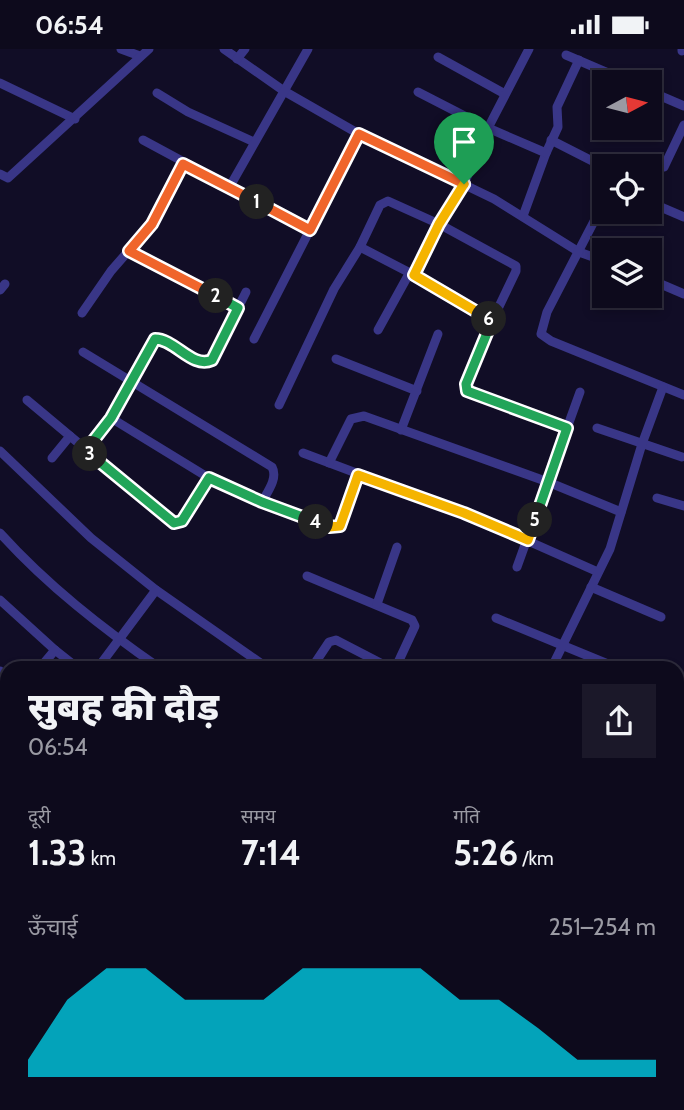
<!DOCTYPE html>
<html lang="hi">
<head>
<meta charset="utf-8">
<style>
	:root { --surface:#0d0a1c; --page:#1b1829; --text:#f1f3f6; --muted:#9a9aa3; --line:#2d2b3b; --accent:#00e5fd }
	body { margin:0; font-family:Cabin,"Noto Sans Devanagari",sans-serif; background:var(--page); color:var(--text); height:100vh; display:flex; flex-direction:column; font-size:26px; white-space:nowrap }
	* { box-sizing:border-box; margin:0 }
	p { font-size:23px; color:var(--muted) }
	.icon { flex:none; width:38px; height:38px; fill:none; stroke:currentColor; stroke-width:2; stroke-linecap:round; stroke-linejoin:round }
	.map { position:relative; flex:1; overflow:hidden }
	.drawer { position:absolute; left:0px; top:612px; width:684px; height:450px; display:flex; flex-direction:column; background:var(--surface); border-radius:21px 21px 0 0; box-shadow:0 4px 10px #0003,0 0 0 2px var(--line) }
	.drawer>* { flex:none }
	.needle { width:46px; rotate:83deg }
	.tools { position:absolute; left:592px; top:21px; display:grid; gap:14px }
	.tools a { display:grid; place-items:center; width:70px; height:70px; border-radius:0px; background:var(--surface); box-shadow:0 4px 10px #0003,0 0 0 2px var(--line); font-size:35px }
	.pin { position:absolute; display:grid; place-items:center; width:60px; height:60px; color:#fff; margin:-72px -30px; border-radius:50% 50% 50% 0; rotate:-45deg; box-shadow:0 0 7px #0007 }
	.pin .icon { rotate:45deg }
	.km { position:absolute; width:35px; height:35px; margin:-18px; border-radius:50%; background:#222; color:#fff; font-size:19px; line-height:35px; text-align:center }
	.round { display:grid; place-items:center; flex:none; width:74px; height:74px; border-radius:0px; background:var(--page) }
	.head { display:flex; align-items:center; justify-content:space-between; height:119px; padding:0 28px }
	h1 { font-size:38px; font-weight:800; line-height:52px }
	.figures { display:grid; grid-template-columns:repeat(3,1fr); gap:10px; height:119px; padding:7px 28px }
	.figures div { display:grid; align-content:center }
	.figures b { font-size:35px; font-weight:800 }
	.figures small { font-size:19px; font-weight:400 }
	.figures p { font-size:19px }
	.chart { height:196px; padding:14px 28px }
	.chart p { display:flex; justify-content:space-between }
	.chart svg { width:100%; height:126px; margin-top:7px; fill:var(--accent); opacity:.7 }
	.status { display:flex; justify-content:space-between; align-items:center; height:49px; padding:0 35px; background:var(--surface); direction:ltr }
	.status svg { height:19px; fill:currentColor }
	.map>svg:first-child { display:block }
</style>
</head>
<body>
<div class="status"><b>06:54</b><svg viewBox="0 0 49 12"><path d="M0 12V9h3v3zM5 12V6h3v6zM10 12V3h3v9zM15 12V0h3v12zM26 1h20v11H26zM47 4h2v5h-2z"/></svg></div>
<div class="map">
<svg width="684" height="1061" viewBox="0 0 684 1061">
	<rect width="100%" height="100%" fill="#110d26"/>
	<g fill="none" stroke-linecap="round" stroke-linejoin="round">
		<g stroke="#393687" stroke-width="9">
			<polyline points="121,0 140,7"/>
			<polyline points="224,0 284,42 359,85 494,150 579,203 604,212"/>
			<polyline points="682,2 682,0"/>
			<polyline points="566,6 629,33"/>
			<polyline points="438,8 505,45"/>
			<polyline points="237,10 245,0"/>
			<polyline points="0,34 75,70"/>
			<polyline points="649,42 684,57"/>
			<polyline points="418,43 488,79 529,0"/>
			<polyline points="157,44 188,63 254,93"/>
			<polyline points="143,91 310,181"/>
			<polyline points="551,91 604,118"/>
			<polyline points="621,117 625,109"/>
			<polyline points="664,118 684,76"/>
			<polyline points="0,125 8,129 149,0"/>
			<polyline points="229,139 308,0"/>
			<polyline points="604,153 547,263 541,285 551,292 684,346"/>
			<polyline points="649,153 684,168"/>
			<polyline points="523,167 546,104 558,78 557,58 579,11"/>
			<polyline points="360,198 414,226 493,272"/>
			<polyline points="129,202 238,259"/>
			<polyline points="414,226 439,175 464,135 488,79 546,104"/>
			<polyline points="649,230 684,245"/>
			<polyline points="0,241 5,235"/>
			<polyline points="82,264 111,222 152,175 183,115"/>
			<polyline points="378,281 410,223"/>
			<polyline points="254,290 359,85"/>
			<path d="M83 303 272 418C278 429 268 442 262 453"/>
			<polyline points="336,310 417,342"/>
			<polyline points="27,351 174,474 182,473 209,429"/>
			<polyline points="279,356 334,240 360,198 380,156 388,152 439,175 516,217 516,222 484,289 465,339 467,342 567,379"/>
			<polyline points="111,369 209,429 262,453 329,478 336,479 340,477 358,426"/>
			<polyline points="597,379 682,408"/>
			<polyline points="401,381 438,285"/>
			<path d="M86 401 111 369 152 293 160 289C176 296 195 318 212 311L246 243"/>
			<polyline points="0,402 91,489 156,541 269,620"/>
			<polyline points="303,404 476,469 598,523"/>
			<polyline points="52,409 70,387"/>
			<polyline points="329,414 351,370 364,367 548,433 621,463"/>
			<polyline points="657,449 684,457"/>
			<path d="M0 484C47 536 102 579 161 620"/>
			<polyline points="517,518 580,343"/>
			<polyline points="307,527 412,571 415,577 395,620"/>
			<polyline points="591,538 661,568"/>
			<polyline points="0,551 55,601 79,620"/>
			<polyline points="377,555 397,498"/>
			<polyline points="496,569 620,620"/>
			<polyline points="39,620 55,601"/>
			<polyline points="97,620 156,541"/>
			<polyline points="311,620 329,593 336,591 392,620"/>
			<polyline points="551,620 610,500 642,395 663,338"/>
			<polyline points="0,622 7,628"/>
			<polyline points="684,631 677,645 684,648"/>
			<polyline points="677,663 684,652"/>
			<polyline points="0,664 7,656"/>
			<polyline points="680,747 684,742"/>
			<polyline points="0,754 7,758"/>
			<polyline points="0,781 1,782"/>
			<polyline points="677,805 684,810"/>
			<polyline points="677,826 684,815"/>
			<polyline points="0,881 7,887"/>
			<polyline points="677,909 684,913"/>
			<polyline points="0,928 7,920"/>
			<polyline points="0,944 7,949"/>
			<polyline points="0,998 7,990"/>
			<polyline points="677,1007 684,1011"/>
			<polyline points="149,1055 156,1061"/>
			<polyline points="247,1055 255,1061"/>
			<polyline points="293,1055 302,1061"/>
			<polyline points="18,1061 21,1055"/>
			<polyline points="87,1061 91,1055"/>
			<polyline points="271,1061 275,1055"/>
			<polyline points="334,1061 338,1055"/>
			<polyline points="411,1061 414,1055"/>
			<polyline points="582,1061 586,1055"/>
		</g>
		<g stroke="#6c69ff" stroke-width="12">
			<polyline points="677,1043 684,1032"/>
			<polyline points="665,1061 669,1055"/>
			<polyline points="677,1061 684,1050"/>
		</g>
	</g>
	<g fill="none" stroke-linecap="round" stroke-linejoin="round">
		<g stroke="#fff" stroke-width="14">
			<polyline id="split-1" points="257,153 310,181 359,85 464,135"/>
		</g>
		<g stroke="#fff" stroke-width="14">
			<polyline id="split-2" points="216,247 129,202 152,175 183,115 257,153"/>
		</g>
		<g stroke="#fff" stroke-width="14">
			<path id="split-3" d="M90 405 86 401 111 369 155 290C175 290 192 320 212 311L238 259 216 247"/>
		</g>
		<g stroke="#fff" stroke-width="14">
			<polyline id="split-4" points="90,405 174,474 182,472 209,429 262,453 316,473"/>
		</g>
		<g stroke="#fff" stroke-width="14">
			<polyline id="split-5" points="316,473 329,478 340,477 358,426 464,464 528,491 535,471"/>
		</g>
		<g stroke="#fff" stroke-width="14">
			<polyline id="split-6" points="489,270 492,272 466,335 467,342 567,379 535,471"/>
		</g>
		<g stroke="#fff" stroke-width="14">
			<polyline id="split-7" points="464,135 439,175 414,226 489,270"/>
		</g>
		<use href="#split-1" stroke="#f0652b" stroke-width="9"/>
		<use href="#split-2" stroke="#f0652b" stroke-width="9"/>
		<use href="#split-3" stroke="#22a559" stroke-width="9"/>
		<use href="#split-4" stroke="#22a559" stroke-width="9"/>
		<use href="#split-5" stroke="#f5b400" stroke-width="9"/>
		<use href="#split-6" stroke="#22a559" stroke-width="9"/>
		<use href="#split-7" stroke="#f5b400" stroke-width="9"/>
	</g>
</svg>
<div class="tools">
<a><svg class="needle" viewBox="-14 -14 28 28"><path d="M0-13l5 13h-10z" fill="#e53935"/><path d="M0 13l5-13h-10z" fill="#9a9aa3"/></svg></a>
<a><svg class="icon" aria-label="locate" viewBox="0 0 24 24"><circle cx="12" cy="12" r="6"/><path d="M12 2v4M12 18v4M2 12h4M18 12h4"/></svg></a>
<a><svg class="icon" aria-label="layers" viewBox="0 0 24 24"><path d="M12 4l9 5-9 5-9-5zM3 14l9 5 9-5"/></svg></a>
</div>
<div class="pin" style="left:464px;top:135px;background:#1e9e55"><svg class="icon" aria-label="arrive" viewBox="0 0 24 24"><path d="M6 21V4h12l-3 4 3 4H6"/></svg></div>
<b class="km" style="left:257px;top:153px">1</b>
<b class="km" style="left:216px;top:247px">2</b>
<b class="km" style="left:90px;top:405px">3</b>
<b class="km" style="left:316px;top:473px">4</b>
<b class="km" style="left:535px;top:471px">5</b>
<b class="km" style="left:489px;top:270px">6</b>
<section class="drawer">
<div class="head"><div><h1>सुबह की दौड़</h1><p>06:54</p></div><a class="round"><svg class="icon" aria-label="share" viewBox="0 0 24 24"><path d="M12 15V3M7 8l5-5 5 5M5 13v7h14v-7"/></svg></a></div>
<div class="figures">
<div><p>दूरी</p><b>1.33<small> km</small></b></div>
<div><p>समय</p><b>7:14</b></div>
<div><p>गति</p><b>5:26<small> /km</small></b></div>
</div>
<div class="chart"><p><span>ऊँचाई</span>251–254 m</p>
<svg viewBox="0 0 160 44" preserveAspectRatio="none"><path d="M0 44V38L10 17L20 6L30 6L40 17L50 17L60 17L70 6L80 6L90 6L100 6L110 17L120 17L130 27L140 38L150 38L160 38V44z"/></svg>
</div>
</section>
</div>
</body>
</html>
